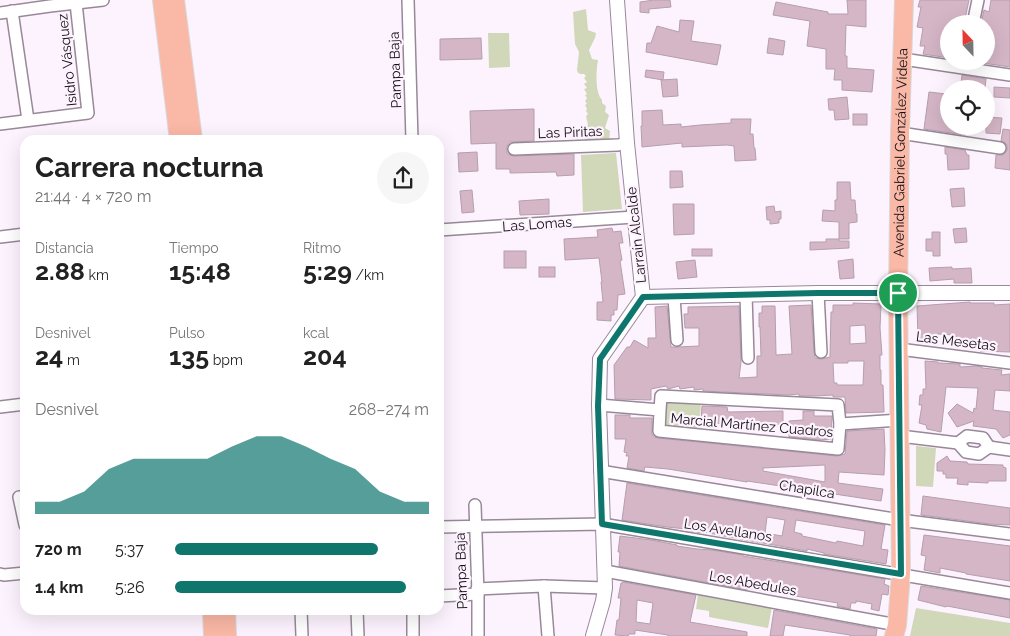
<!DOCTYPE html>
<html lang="es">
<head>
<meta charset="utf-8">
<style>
	:root { --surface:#fff; --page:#f6f6f6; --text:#222; --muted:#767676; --accent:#0f766e }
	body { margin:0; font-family:Raleway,sans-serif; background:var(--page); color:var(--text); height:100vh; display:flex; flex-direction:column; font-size:19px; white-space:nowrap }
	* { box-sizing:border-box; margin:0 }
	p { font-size:16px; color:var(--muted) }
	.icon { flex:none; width:28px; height:28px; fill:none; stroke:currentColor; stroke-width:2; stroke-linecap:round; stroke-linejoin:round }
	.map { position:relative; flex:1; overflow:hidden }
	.drawer { position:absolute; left:20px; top:135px; width:424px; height:480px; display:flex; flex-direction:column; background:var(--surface); border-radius:15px; box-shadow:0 5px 20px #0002 }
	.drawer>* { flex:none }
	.needle { width:32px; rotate:338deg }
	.buttons { position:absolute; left:940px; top:15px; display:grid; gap:10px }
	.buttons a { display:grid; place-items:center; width:55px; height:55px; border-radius:50%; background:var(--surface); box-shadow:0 5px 20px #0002; font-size:25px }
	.pin { position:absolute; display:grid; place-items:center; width:42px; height:42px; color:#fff; margin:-21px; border:2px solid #fff; border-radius:50%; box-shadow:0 1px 5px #0007 }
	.round { display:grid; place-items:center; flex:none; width:52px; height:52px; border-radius:26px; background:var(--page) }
	.headline { display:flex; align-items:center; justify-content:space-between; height:85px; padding:0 15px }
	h1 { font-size:28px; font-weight:700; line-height:38px }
	.figures { display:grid; grid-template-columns:repeat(3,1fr); gap:8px; height:85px; padding:5px 15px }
	.figures div { display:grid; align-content:center }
	.figures b { font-size:25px; font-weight:700 }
	.figures small { font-size:14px; font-weight:400 }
	.figures p { font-size:14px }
	.chart { height:140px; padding:10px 15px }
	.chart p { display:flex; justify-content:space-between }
	.chart svg { width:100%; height:90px; margin-top:5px; fill:var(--accent); opacity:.7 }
	ul { padding:0 15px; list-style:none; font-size:16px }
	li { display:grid; grid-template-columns:80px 60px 1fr; align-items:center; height:38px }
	li i { height:12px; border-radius:6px; background:var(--accent) }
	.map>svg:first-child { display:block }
</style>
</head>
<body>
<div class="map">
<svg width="1010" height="636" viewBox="0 0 1010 636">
	<rect width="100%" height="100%" fill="#fdf3fe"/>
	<g fill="#d1d7b9">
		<path d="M586 9 588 30 596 33 595 38 589 50 592 59 598 60C596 71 595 92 602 100V103L606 106 605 112 609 115 605 128 610 131 609 141 587 143 584 140 589 136 586 131 588 130 586 126 588 125 586 116 588 114 586 111 587 109 585 105 587 104 585 101 587 98 585 95 587 94 584 89 587 88 584 84 587 82 584 78 586 76 584 74H581L578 73 577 70 579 52 575 44 573 12Z"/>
		<polygon points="488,33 509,33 510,67 489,68"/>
		<polygon points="616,153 622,209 583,212 581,155"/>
		<polygon points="665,400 701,403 699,429 663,426"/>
		<polygon points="916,446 936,448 933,487 916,486"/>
		<polygon points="698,594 772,607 768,628 709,617 709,611 696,609"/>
		<polygon points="916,608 1010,623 1010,636 910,636"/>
	</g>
	<g fill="#d5b6c7" stroke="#b59fab" fill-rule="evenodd">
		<polygon points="654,0 670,0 671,7 649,9 649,13 640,12 640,2"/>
		<polygon points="847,0 866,0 866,27 846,25 845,56 847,56 847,68 874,70 872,92 842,90 842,80 834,80 835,69 826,69 826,49 807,46 810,21 773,15 776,2 828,12 828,14 848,14"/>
		<polygon points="920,0 969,0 964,24 949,24 949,58 923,54 925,46 920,46 923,28 917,27 921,7 918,7"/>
		<polygon points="991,0 1010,0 1010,67 969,61 986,61 986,24 981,24 984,10 989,12"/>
		<polygon points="680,20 694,21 691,41 721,45 717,65 646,52 647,43 651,43 657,26 679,32"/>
		<polygon points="481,38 482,59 440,60 440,39"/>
		<polygon points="769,38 785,41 783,55 767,53"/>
		<polygon points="646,70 664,72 663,80 645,77"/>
		<polygon points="962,75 986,79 985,88 961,84"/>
		<polygon points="677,79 678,96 663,97 661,80"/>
		<polygon points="994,87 1010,88 1010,98 994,97"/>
		<polygon points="929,92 946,94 944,116 949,115 949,126 965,126 965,135 924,129"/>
		<polygon points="847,97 849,119 835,120 834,110 829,110 828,99"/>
		<polygon points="534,109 534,141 510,142 507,146 507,153 510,155 514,156 574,154 574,175 557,176 556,172 510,173 510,169 496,169 496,143 471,144 470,111"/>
		<polygon points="662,110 663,125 681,124 681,127 700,125 731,123 731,119 751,119 750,134 753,134 754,148 755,148 756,160 735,161 734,146 727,145 682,147 682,143 642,147 641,126 642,126 642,111"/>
		<rect x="853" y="114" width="14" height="11"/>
		<polygon points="986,117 1002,118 1000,134 986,133"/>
		<polygon points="1003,129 1010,130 1010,170 995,168 996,155 1003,155 1007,150 1007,145 1004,142 1001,141"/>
		<polygon points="945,147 965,150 967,155 969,155 969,169 948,170 947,154 945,154"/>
		<polygon points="477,152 478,171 459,172 458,153"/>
		<polygon points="670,171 682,171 683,187 670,188"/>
		<polygon points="837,182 850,182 851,200 855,200 856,214 857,214 857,222 849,223 849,239 839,239 839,222 822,221 823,210 835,211 835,200 837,200"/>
		<polygon points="964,188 965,206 952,207 950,189"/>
		<polygon points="472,190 474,212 462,213 460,191"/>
		<polygon points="549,199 549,214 520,215 519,201"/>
		<polygon points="673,204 694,204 694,234 674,235"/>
		<polygon points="774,206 775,212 781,211 781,219 779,219 779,223 770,224 770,220 767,220 766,207"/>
		<polygon points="612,228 613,232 621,231 623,243 619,243 622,260 620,261 625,294 618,295 617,310 614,310 614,315 611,315 611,321 597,320 597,302 603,302 601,282 602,282 599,258 565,260 564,239 598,237 597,230"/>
		<polygon points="966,228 967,242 955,243 953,229"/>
		<polygon points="932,232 940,232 940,256 933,256 933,251 926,251 926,239 932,239"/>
		<polygon points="826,239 839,239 839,241 849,241 849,248 810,250 810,242 826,242"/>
		<rect x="692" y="249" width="20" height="7"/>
		<rect x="504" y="251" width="22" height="17"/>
		<polygon points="853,259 854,278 840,279 838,261"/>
		<polygon points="695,260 697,277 678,279 676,262"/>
		<rect x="539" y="267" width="16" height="10"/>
		<polygon points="952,267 952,269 971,268 972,283 954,283 954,279 930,281 929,268"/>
		<polygon points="970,302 970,303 994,303 994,305 1010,304 1010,352 980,351 980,348 955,347 956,335 938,334 938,340 918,339 917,306"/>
		<path d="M853 303 881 304 880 328 882 355H880V370H881V385H883L884 412 846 413 845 397H833V395L816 396H799V394L788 395 703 391V389L694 390V387L680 389 679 386 668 389 666 386 651 389V400L615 399 614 365 627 347H630L634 340 648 348V338H656L655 307 667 306 671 347H677L699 346V328H685L684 314H688V307L739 306 741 362 739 378 757 377V356H761L760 327H759V313H762V306H775L776 355 792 354 789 306 811 305 814 352 815 358 821 359 830 357 831 312H833V305H853ZM865 325 866 343 850 344V326ZM848 361H864L863 385H837V383H834L833 363H848Z"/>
		<polygon points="925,361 938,362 938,363 960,364 960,367 976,366 982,367 982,368 1002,370 1001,375 1010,374 1010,391 995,390 993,410 1010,412 1010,435 1003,438 996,429 973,426 974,421 957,427 948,413 957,404 973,413 974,408 976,409 978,388 946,387 941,432 927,429 926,425 919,423 922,405 919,405 920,395 923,395 923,389 926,389"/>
		<polygon points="702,406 727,407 728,412 783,411 783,424 760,427 760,425 749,425 749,422 744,422 744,420 724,420 724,424 701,421"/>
		<polygon points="803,411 814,411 814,416 832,416 831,439 819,440 789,437 789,421 803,420"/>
		<path d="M615 415H630V418H652V434L654 437 658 438 837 456 845 454 847 431 884 429 885 450 884 475 839 472 838 483 883 489 881 501 747 481V482L668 469 645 467 644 471 627 468 629 456H626L627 453 624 452 626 439H615ZM825 465V482L763 471V468Z"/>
		<polygon points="947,456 950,461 967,462 968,464 1003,465 1003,467 1006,468 1006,481 988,481 988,483 968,482 968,485 957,484 958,478 946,478 946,474 943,474 943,471 937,471 937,463"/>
		<path d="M627 483 885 525 881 549 888 550 886 564 824 554V553L807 549V551L724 536 704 532V533L696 532 686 531V529L667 527 622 520ZM767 517 785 520 782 536 765 533ZM796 520 865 531 863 546 837 541 836 543 802 536V534L794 532Z"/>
		<polygon points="923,496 1010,508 1010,525 990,524 921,515"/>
		<polygon points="924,535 1010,546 1010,581 966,574 966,573 940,568 940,573 924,570 926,556 921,555"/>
		<polygon points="620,536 651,540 677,545 677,546 697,549 712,550 743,555 743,556 885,579 884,584 889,586 888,595 882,594 879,611 871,609 872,604 856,601 856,603 851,603 850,609 837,606 838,603 819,600 748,588 747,590 742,589 624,567 619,566 620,552 618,552"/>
		<path d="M623 582 696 595 690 622 747 632V636H668V635L635 630V634H629L628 636 615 635 617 620H619L621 598H618L621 583H622ZM637 600 653 603 650 624 636 622Z"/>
		<polygon points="921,586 1010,600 1010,618 947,606 946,607 918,600"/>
		<polygon points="774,610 877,629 876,636 850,636 850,635 785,625 783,636 770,636"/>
	</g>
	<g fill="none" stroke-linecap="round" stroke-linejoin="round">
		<g stroke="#988899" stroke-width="14">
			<g id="minor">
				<polyline points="408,0 412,140"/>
				<polyline points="12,11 28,120"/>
				<polyline points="0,13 50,6 103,0"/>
				<polyline points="973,24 978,0"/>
				<polyline points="903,59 1010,75"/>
				<polyline points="0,124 88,113 76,3"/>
				<polyline points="900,133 1000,148"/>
				<polyline points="514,149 618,145 627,143"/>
				<polyline points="439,230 634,217"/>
				<polyline points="0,237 25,234"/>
				<polyline points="818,293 821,352"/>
				<polyline points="746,295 748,358"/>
				<polyline points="674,297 677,340"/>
				<polyline points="899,349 1010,363"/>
				<polyline points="599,405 660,410 661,396 838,405 840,424 838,449 659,431 660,410"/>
				<polyline points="0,407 25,404"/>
				<polyline points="840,424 900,420"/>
				<polyline points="900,436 958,443 966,452 979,454 989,447 1010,450"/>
				<polyline points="958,443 967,436 983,438 989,447"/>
				<polyline points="600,471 900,520 1010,534"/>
				<polyline points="19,497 25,525"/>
				<polyline points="475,505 478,594 478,636"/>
				<polyline points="439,527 602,524 1010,593"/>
				<polyline points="605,571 897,625"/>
				<polyline points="0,574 4,575 25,573"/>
				<polyline points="544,586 548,636"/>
				<polyline points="477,589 544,586 605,588"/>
				<polyline points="439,596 478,594"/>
				<polyline points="301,610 302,636"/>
				<polyline points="357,610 358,636"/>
				<polyline points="413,610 413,636"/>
			</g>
		</g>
		<g stroke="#988899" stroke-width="16">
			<g id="tertiary">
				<polyline points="643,297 818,293 1010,293"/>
				<polyline points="593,636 603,601 605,588 599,405 600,359 643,297 627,143 617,0"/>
			</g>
		</g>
		<g stroke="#d9d8d9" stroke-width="20">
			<g id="primary">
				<polyline points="162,0 179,140"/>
				<polyline points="175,0 193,140"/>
				<polyline points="212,610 213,636"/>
				<polyline points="226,610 227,636"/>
				<path id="s1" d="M894 636 897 625 901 574 898 293 900 133 904 0"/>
			</g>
		</g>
		<use href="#minor" stroke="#fff" stroke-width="11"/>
		<use href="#tertiary" stroke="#fff" stroke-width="14"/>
		<use href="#primary" stroke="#fab8a6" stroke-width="18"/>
	</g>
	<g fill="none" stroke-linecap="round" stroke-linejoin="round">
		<g stroke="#fff" stroke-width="10">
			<polygon id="route" points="818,293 898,293 901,574 602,524 598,406 600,359 643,297"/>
		</g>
		<use href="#route" stroke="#0f766e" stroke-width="6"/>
	</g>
	<g text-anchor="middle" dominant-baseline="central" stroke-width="4.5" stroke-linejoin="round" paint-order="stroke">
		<g font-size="14" fill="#120c12" stroke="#fdf3fe">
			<text transform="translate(67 60) rotate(-96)">Isidro Vásquez</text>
			<text transform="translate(395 70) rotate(-92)">Pampa Baja</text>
			<text transform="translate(570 132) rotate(-2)">Las Piritas</text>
			<text stroke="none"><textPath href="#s1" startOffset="484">Avenida Gabriel González Videla</textPath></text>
			<text transform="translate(537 224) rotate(-4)">Las Lomas</text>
			<text transform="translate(636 235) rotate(-96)">Larraín Alcalde</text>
			<text transform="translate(956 341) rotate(7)">Las Mesetas</text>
			<text transform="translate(752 425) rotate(5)">Marcial Martínez Cuadros</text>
			<text transform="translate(807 489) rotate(9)">Chapilca</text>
			<text transform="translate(728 530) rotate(9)">Los Avellanos</text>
			<text transform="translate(461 571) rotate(-92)">Pampa Baja</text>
			<text transform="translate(753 583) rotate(10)">Los Abedules</text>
		</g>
	</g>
</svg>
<div class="buttons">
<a><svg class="needle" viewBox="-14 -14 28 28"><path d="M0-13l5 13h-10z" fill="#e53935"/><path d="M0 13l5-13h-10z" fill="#767676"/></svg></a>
<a><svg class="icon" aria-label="locate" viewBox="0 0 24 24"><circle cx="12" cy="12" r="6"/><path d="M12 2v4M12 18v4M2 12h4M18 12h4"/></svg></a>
</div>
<div class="pin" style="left:898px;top:293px;background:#1e9e55"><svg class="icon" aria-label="arrive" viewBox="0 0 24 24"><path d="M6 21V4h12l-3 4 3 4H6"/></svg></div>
<section class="drawer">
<div class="headline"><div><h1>Carrera nocturna</h1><p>21:44 · 4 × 720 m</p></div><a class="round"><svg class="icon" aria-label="share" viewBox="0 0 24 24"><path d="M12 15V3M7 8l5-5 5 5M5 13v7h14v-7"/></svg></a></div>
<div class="figures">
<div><p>Distancia</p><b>2.88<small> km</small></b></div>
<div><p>Tiempo</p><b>15:48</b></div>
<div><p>Ritmo</p><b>5:29<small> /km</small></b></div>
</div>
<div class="figures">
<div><p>Desnivel</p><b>24<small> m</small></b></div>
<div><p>Pulso</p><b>135<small> bpm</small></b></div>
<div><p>kcal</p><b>204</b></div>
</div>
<div class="chart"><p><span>Desnivel</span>268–274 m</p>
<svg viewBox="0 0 160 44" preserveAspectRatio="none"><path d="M0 44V38L10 38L20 33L30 22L40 17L50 17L60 17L70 17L80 11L90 6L100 6L110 11L120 17L130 22L140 33L150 38L160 38V44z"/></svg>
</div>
<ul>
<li><b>720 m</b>5:37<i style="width:80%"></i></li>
<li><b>1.4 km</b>5:26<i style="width:91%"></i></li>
</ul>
</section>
</div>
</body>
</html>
